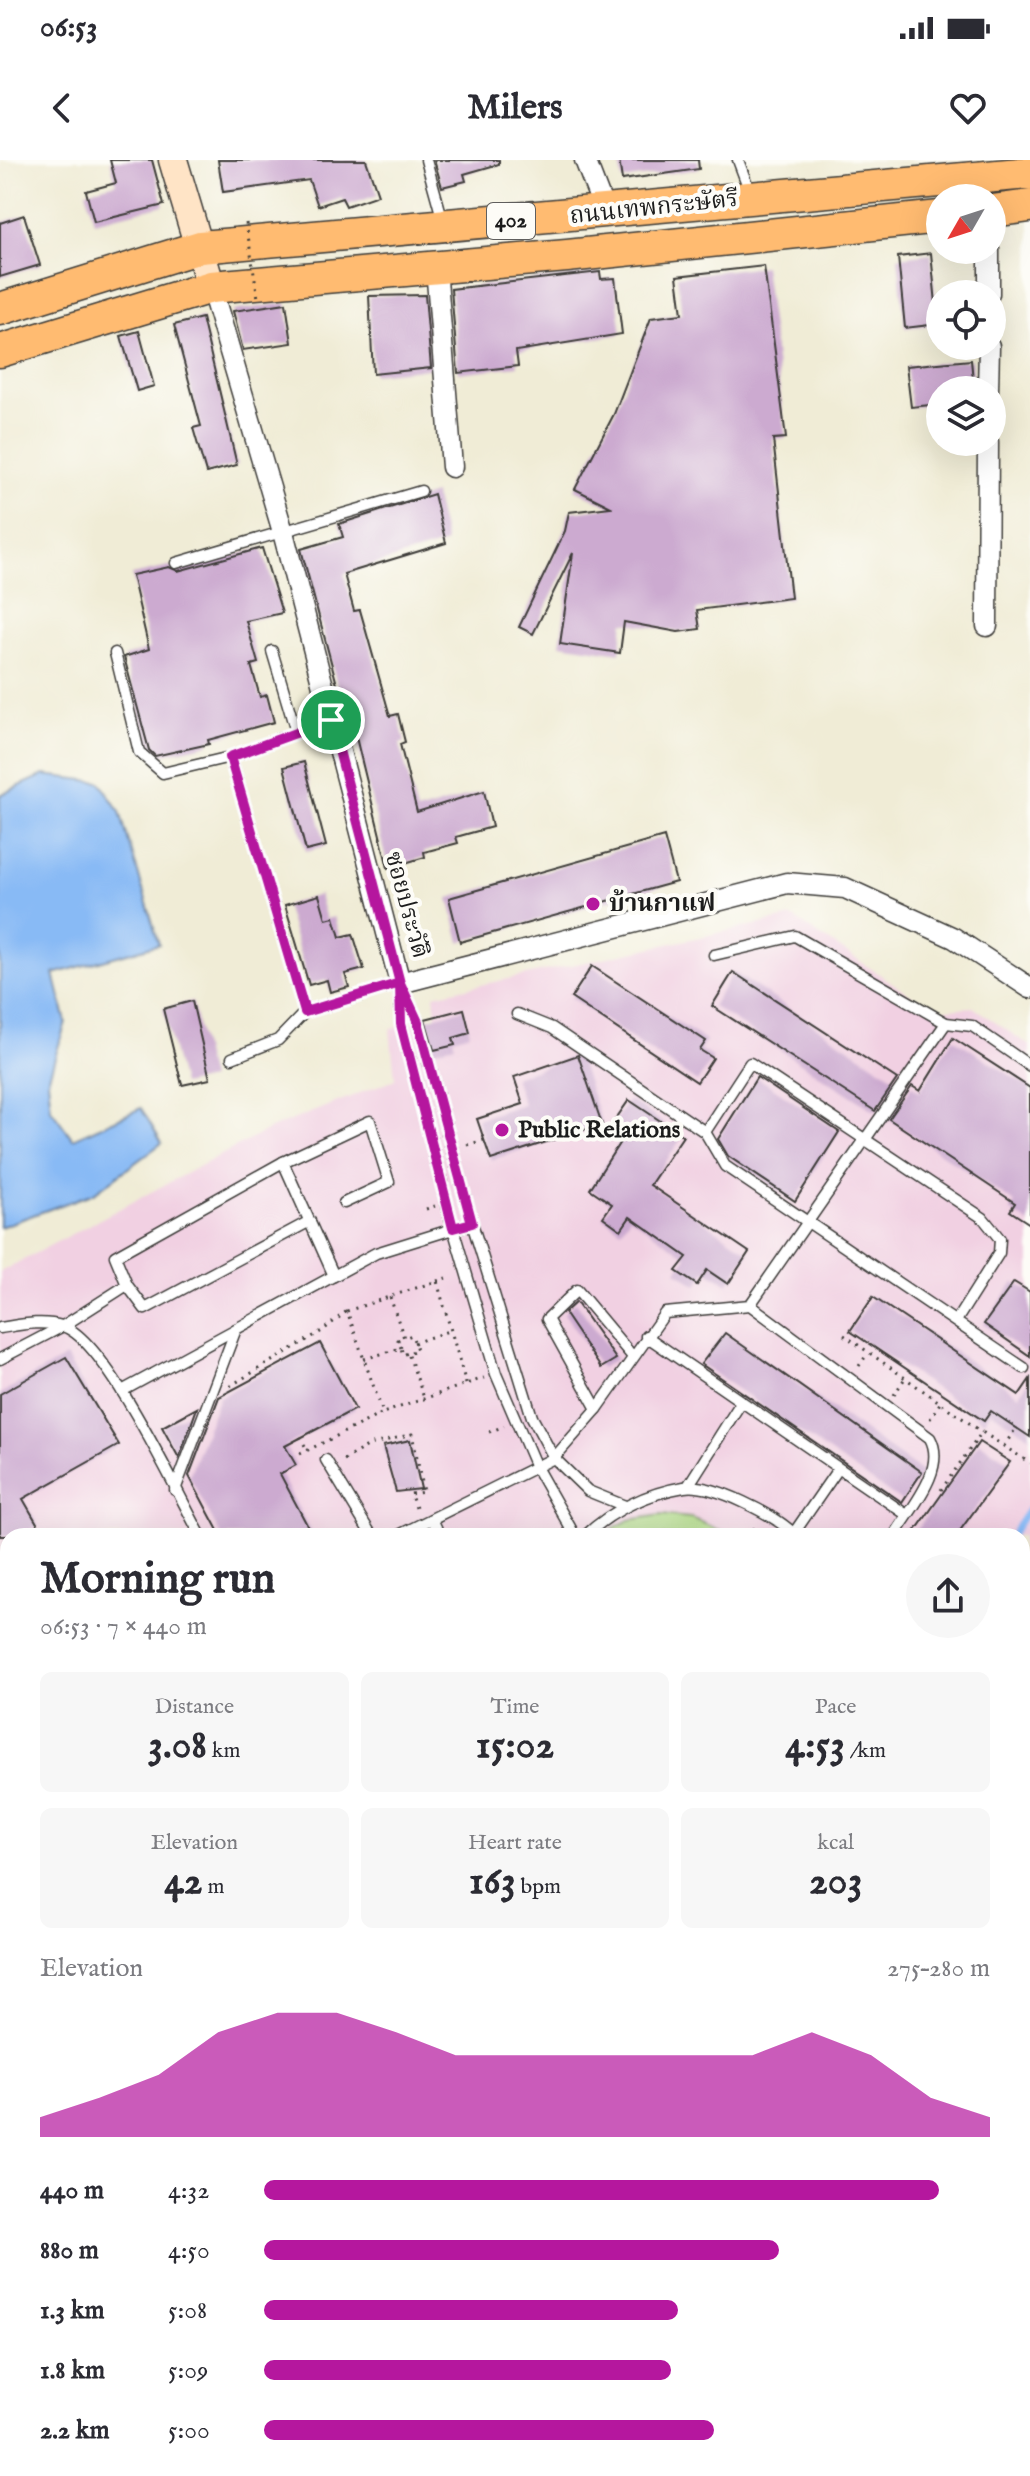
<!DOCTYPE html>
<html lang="en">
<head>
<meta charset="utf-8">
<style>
	:root { --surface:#fff; --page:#f7f7f7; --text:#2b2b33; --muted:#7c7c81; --accent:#b5179e }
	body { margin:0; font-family:"IM FELL English","Noto Serif Thai",serif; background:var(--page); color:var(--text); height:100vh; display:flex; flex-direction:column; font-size:30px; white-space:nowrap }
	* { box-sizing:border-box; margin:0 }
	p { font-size:26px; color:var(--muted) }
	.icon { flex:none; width:44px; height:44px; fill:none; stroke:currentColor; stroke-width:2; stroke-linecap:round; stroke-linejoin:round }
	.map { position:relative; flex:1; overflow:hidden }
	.drawer { position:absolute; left:0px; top:1368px; width:1030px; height:948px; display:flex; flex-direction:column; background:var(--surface); border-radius:24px 24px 0 0; box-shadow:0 8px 32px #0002 }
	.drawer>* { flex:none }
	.needle { width:52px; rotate:231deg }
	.controls { position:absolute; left:926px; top:24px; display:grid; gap:16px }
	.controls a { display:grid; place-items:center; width:80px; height:80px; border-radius:50%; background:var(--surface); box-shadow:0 8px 32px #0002; font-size:40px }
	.pin { position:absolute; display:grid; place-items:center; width:68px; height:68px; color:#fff; margin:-34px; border:4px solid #fff; border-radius:50%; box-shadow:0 2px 8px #0007 }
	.round { display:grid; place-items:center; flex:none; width:84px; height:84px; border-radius:42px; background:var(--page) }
	.overview { display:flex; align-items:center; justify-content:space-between; height:136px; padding:0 40px }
	h1 { font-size:44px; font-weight:700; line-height:60px }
	.figures { display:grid; grid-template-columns:repeat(3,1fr); gap:12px; height:136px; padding:8px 40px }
	.figures div { display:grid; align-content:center; border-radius:12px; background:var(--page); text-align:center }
	.figures b { font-size:40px; font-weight:700 }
	.figures small { font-size:22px; font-weight:400 }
	.figures p { font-size:22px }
	.chart { height:224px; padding:16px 40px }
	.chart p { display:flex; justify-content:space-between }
	.chart svg { width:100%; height:144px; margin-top:8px; fill:var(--accent); opacity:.7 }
	ul { padding:0 40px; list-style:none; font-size:26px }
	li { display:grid; grid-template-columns:128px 96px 1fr; align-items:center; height:60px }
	li i { height:20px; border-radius:10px; background:var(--accent) }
	.status { display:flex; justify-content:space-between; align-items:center; height:56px; padding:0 40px; background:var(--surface); direction:ltr }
	.status svg { height:22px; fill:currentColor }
	header { display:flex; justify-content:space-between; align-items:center; height:104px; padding:0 40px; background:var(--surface); font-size:36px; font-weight:700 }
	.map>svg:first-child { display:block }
</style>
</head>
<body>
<div class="status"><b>06:53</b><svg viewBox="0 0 49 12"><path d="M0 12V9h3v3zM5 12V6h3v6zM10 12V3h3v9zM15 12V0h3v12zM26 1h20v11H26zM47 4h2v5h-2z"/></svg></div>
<header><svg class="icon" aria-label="back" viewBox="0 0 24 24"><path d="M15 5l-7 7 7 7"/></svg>Milers<svg class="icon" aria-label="heart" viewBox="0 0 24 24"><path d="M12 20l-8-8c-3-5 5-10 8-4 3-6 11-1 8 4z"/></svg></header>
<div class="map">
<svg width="1030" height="2316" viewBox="0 0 1030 2316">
	<rect width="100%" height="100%" fill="#fdfcf7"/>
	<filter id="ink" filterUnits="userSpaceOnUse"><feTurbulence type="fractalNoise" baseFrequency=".0125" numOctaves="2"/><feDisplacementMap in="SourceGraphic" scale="16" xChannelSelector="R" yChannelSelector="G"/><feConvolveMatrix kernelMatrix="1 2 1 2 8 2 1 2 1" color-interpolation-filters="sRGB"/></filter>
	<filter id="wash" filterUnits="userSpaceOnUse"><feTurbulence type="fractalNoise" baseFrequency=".006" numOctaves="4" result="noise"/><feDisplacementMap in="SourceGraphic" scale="32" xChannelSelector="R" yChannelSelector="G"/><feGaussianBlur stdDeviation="1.8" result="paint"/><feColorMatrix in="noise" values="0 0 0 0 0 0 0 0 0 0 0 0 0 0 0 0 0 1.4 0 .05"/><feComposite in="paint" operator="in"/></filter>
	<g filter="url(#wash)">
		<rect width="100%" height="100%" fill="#f0ecd6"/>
		<polygon fill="#f1d0e2" points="792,757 934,850 973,847 1030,886 1030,2183 1022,2190 1022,1376 8,1376 8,2308 965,2308 963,2316 0,2316 0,1112 270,969 395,919 390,869 436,858 434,835"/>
		<g fill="#add884" stroke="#647a50" stroke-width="2">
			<polygon points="661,1355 691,1358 724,1372 722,1376 598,1376 629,1360"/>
			<polygon points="8,1843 8,1881 0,1885 0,1847"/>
			<polygon points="8,2291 8,2308 306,2308 302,2316 0,2316 0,2297"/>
		</g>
		<polygon fill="#8ab872" stroke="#536a47" stroke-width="2" points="498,2308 574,2308 571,2316 489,2316"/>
		<g fill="#88baf5" stroke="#526b88" stroke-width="2">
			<polygon points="44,615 100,622 120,652 159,784 54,814 66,862 48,920 51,949 73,979 141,948 162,983 94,1033 0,1067 0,635"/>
			<polygon points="1030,2213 1030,2316 1019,2316 1024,2306"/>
		</g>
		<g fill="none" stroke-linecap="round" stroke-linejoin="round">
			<g stroke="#88baf5" stroke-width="6">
				<polyline points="1011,1376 1030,1347"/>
				<polyline points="583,2316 586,2308"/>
			</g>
		</g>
		<g id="blocks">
			<g fill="#ccaad0">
				<polygon points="110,0 152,0 164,45 94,62 86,31 116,23"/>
				<polygon points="218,0 366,0 378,35 346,46 342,38 318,46 309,20 223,32"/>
				<polygon points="434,0 499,0 499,4 464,14 466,21 442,27"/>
				<polygon points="619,0 698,0 699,9 622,20"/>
				<polygon points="24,55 40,105 0,117 0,63"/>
				<polygon points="931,93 938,164 905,168 898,97"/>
				<polygon points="764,106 786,278 773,279 791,438 697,450 700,469 678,472 624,462 620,493 560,484 573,393 533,474 519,467 565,371 569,352 611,347 575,329 614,254 651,158 682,154 677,116"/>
				<polygon points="600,112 601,119 615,118 622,174 516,191 518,206 458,213 451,129"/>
				<polygon points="425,135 431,208 373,214 369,136"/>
				<polygon points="286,143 292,183 243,190 233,151"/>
				<polygon points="202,158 237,305 206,313 193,268 201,266 174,165"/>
				<polygon points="139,171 154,226 137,231 121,176"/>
				<polygon points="971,200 974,230 940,230 940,244 911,247 906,206"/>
				<polygon points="434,334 446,383 344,414 354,451 360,450 390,556 398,554 405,582 400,584 417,652 484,631 492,667 456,677 458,683 424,692 425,697 388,708 352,561 347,562 301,389 343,377 339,364"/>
				<polygon points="262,388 282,453 246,461 258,503 251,505 260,537 267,535 274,562 208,580 209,584 155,596 149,590 124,497 149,489 132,415 169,407 178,411"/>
				<polygon points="304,602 326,686 306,691 284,607"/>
				<polygon points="664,677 676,722 460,782 449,738"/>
				<polygon points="319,735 326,759 334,757 340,777 353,774 364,809 345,814 349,827 330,832 327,820 309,825 285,745"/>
				<polygon points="592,806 706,881 700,890 713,898 697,922 571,838"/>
				<polygon points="733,812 897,919 875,951 712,846"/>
				<polygon points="192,841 210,919 182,925 163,849"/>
				<polygon points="464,849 470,873 453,878 455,885 434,890 425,859"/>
				<polygon points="953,878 1030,928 1030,1064 1010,1051 1015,1043 889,959 912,926 920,931"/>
				<polygon points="578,895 602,964 491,1000 477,959 523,944 514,917"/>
				<polygon points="757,917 839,972 795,1041 728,996 718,979"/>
				<polygon points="629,940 683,976 650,1025 749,1092 728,1124 707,1110 697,1125 676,1111 687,1097 630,1057 621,1070 603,1057 612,1044 590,1029 620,982 606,973"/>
				<polygon points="1014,1122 1030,1132 1030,1196 984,1164"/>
				<polygon points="873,1137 1019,1235 1030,1219 1030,1277 991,1251 984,1261 850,1171"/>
				<polygon points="576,1142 616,1199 601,1208 564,1153"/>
				<polygon points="725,1173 922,1312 902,1342 701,1204"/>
				<polygon points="320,1183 355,1249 285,1286 296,1305 280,1314 313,1376 221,1376 189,1316 219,1237"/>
				<polygon points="66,1197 119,1285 23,1339 38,1365 19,1376 0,1376 0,1234"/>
				<polygon points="197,1248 179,1298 162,1267"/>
				<polygon points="410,1280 421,1329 396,1332 383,1286"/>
				<polygon points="979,1282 1010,1302 956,1376 912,1376"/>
			</g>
		</g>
	</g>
	<g filter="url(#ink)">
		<use href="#blocks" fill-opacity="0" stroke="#3c3b38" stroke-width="2"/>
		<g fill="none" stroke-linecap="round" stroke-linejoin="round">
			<g stroke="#3c3b38" stroke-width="13">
				<g id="lane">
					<polyline points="426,0 443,61"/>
					<polyline points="738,0 750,32"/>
					<polyline points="176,403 421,331"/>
					<polyline points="272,491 296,572"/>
					<polyline points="115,493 139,592 163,613 230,597 331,560"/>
					<polyline points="230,597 305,852"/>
					<polyline points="714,795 795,776 946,863 972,866 1030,906"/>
					<polyline points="400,823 418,862 472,1063 532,1257 554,1298 588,1331 625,1346"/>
					<polyline points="400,829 401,864 453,1068 496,1214 536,1307 575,1376"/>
					<polyline points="517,854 552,868 705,972"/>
					<polyline points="232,898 278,880 305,852 400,823"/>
					<polyline points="283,1002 334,1116"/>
					<polyline points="127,1125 145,1149 310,1061"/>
					<polyline points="750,1145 946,863"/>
					<polyline points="956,1161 999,1093 1000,1079 983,1058 750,903 705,972 725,1006 1024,1208"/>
					<path d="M0 1168C20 1165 42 1160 62 1166 105 1177 177 1333 201 1376"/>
					<polyline points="646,1176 907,1355"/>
					<polyline points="0,1199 63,1166 127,1125 115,1096 283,1002 370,961 389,1022 344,1043"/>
					<polyline points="122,1231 376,1093 472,1063"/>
					<polyline points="597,1249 547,1159 577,1130 633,1197"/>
					<polyline points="326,1300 372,1376"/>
					<polyline points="688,1326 740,1244"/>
					<polyline points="175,1330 236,1169"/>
					<polyline points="432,1359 440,1376"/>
					<polyline points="794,1373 838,1309"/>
					<path d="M397 1376 554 1298 597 1249 665 1153 750 1145 930 1278C947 1309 911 1348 894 1376"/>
					<path d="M585 1376C612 1350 648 1333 684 1327 713 1323 776 1355 796 1376"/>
					<polyline points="1022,1534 1030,1537"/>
					<polyline points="0,1752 8,1741"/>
					<polyline points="1022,1789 1030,1791"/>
					<polyline points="1022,1914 1030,1917"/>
					<polyline points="0,2044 8,2050"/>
					<polyline points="1022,2128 1030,2091"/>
					<polyline points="472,2316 472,2308"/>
					<polyline points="723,2316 730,2308"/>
				</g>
			</g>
			<g stroke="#3c3b38" stroke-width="23">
				<g id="street">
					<polyline points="585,0 605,52"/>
					<polyline points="436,107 452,307"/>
					<polyline points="211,127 283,372 400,823 787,723 845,728 954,778 1030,828"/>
					<polyline points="989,134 989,90"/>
					<polyline points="988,230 989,186"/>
					<polyline points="987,466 988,282"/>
				</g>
			</g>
			<g stroke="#3c3b38" stroke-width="31">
				<polyline id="secondary" points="173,0 211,127"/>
			</g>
			<g stroke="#3c3b38" stroke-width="35">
				<g id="primary">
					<polyline points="992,51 1030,46"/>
					<polyline points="0,149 200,87 1030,13"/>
					<polyline points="0,191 211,127 567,96 940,57"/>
				</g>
			</g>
			<g stroke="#3c3b38" stroke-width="3" stroke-dasharray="2 6" stroke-linecap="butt">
				<polyline points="467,985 484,980"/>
				<polyline points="426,1049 435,1046"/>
				<polyline points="437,1121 446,1118"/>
				<polyline points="390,1137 404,1178 412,1175 417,1190 408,1193 424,1238"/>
				<polyline points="844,1175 982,1272"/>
				<polyline points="414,1183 451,1170"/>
				<polyline points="401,1188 398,1180 404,1178"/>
				<polyline points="364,1199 401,1188 403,1195 408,1193"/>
				<polyline points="859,1206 868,1193"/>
				<polyline points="466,1224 437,1121 347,1151 383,1253 475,1221 484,1218"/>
				<polyline points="230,1226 322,1171 347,1151"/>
				<polyline points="894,1235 905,1218"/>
				<polyline points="930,1259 940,1243"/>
				<polyline points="489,1272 504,1266"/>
				<polyline points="300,1277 308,1291"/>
				<polyline points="1004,1286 1016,1268"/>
				<polyline points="300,1294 383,1253"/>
				<polyline points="344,1300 369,1285 412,1274 424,1332 410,1334 417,1350"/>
				<polyline points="941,1330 982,1272 1030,1303"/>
				<polyline points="749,1376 756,1366"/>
				<polyline points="1022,1390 1030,1378"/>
				<polyline points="1022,1618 1030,1619"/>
				<polyline points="1022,1631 1030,1610"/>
			</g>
			<use href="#lane" stroke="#fff" stroke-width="10"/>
			<use href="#street" stroke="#fff" stroke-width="20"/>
			<use href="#secondary" stroke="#ffe4c6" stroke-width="28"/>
			<use href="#primary" stroke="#ffbb71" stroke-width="32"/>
			<polyline stroke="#3c3b38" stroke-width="3" stroke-dasharray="2 6" stroke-linecap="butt" points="246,63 258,138"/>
		</g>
	</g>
	<g fill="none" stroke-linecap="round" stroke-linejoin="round" filter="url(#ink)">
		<g stroke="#fff" stroke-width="16">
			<polyline id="route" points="331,560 230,597 305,852 400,823 401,864 453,1068 472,1063 418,862 400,823 331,560"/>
		</g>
		<use href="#route" stroke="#b5179e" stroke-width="10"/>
	</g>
	<g fill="#b5179e" stroke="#fdfcf7" stroke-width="3">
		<circle cx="593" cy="744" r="8"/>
		<circle cx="502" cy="970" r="8"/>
	</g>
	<g text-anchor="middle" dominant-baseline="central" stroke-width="8" stroke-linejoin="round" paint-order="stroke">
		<rect fill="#fdfcf7" stroke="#605f5e" stroke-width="2" x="487" y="43" width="48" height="36" rx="6"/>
		<g font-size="22" font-weight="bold" fill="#1c1c1c">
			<text x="511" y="61">402</text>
		</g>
		<g font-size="24" fill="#1c1c1c" stroke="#fdfcf7">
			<text transform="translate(654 48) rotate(-6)">ถนนเทพกระษัตรี</text>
			<text transform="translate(406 745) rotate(75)">ซอยประวัติ</text>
		</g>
		<g font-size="24" font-weight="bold" fill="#1c1c1c" stroke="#fdfcf7" text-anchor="start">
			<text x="609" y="744">บ้านกาแฟ</text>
			<text x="518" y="970">Public Relations</text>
		</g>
	</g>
</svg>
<div class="controls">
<a><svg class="needle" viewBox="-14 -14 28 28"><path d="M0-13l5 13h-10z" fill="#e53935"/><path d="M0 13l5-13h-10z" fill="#7c7c81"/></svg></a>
<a><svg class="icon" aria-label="locate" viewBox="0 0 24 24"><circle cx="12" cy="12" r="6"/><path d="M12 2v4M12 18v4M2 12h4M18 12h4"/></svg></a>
<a><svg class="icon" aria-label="layers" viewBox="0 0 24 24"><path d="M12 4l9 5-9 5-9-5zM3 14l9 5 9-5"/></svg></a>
</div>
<div class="pin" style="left:331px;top:560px;background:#1e9e55"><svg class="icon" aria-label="arrive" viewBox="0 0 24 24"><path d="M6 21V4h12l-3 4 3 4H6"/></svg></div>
<section class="drawer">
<div class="overview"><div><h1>Morning run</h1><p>06:53 · 7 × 440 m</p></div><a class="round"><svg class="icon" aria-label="share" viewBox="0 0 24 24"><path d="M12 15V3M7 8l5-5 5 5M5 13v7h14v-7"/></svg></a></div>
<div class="figures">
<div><p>Distance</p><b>3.08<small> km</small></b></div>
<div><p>Time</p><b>15:02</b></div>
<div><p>Pace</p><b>4:53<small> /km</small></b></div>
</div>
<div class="figures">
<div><p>Elevation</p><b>42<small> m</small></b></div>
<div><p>Heart rate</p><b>163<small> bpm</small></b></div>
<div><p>kcal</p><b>203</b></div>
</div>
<div class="chart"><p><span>Elevation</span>275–280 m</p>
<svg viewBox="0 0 160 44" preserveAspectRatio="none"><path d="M0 44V38L10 32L20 25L30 12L40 6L50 6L60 12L70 19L80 19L90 19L100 19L110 19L120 19L130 12L140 19L150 32L160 38V44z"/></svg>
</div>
<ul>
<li><b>440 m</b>4:32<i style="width:93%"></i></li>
<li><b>880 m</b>4:50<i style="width:71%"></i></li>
<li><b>1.3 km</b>5:08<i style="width:57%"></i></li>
<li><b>1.8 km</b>5:09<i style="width:56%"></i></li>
<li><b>2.2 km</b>5:00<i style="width:62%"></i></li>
</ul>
</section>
</div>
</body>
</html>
